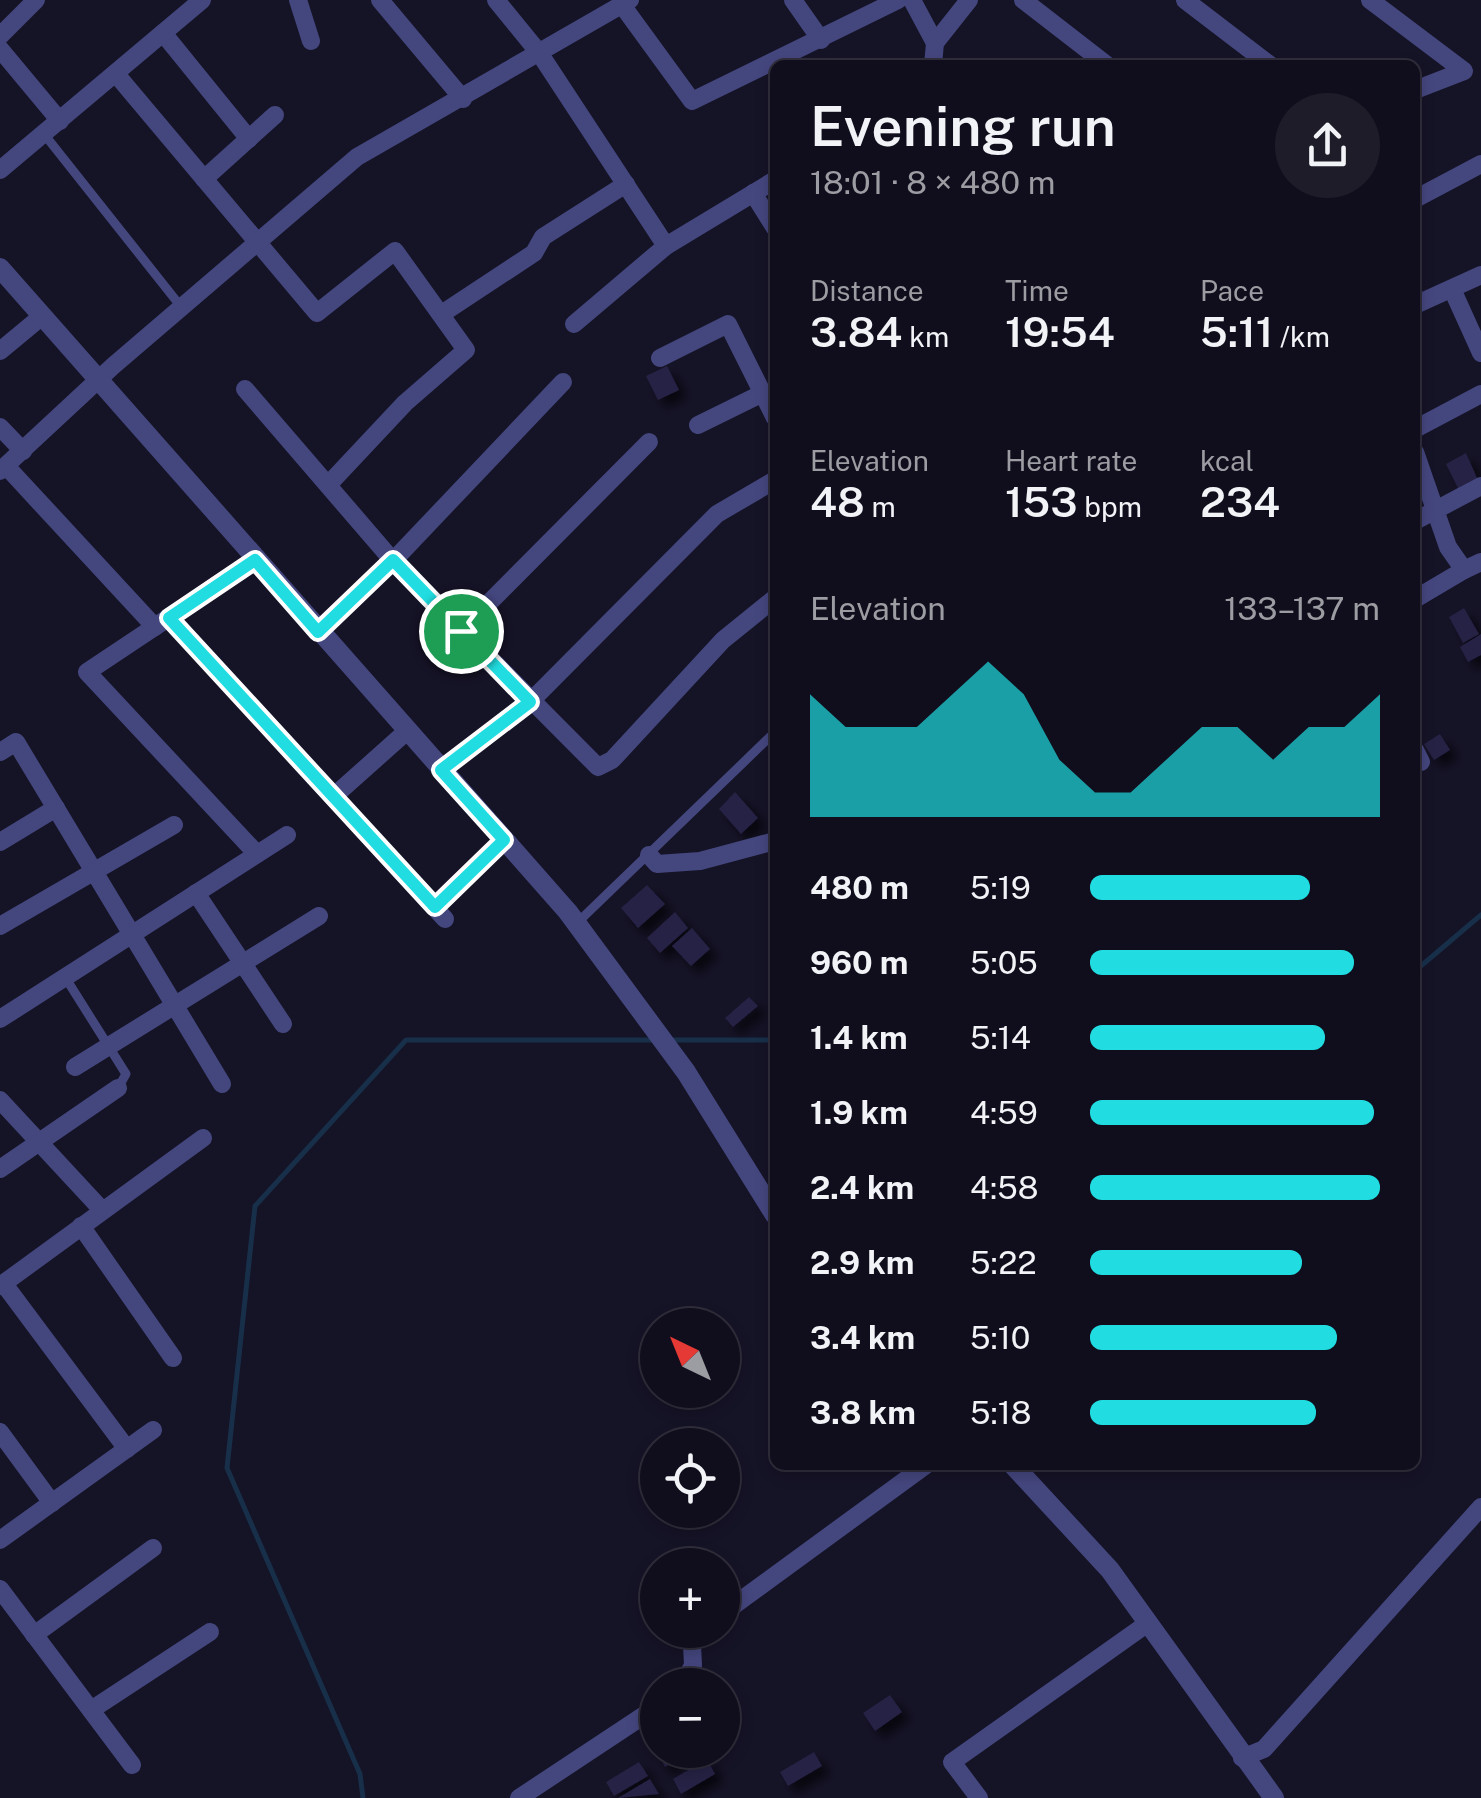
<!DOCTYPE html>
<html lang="en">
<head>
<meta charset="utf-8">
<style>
	:root { --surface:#100e1c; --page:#1e1c29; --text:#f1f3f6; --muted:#9c9ca3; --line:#302e3b; --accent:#21dde1 }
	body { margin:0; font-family:"Public Sans",sans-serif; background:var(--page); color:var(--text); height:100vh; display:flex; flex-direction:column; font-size:38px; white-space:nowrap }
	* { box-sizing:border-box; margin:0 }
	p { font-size:32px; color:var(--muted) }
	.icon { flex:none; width:55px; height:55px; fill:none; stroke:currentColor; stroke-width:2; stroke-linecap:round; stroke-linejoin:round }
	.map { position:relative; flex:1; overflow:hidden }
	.details { position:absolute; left:770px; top:60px; width:650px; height:1410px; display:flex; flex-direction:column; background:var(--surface); border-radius:15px; box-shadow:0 5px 15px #0003,0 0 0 2px var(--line) }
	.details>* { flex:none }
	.needle { width:65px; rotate:317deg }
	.controls { position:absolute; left:640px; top:1308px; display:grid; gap:20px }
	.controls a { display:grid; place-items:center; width:100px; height:100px; border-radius:50%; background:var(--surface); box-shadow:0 5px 15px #0003,0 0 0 2px var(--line); font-size:50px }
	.pin { position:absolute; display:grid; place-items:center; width:85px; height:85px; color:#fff; margin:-42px; border:5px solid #fff; border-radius:50%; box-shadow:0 2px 10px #0007 }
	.round { display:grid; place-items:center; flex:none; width:105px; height:105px; border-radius:52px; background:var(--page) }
	.headline { display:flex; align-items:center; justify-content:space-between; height:170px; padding:0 40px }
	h1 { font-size:55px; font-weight:600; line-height:75px }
	.stats { display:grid; grid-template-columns:repeat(3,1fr); gap:15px; height:170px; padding:10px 40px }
	.stats div { display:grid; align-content:center }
	.stats b { font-size:42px; font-weight:600 }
	.stats small { font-size:28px; font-weight:400 }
	.stats p { font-size:28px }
	.chart { height:280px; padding:20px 40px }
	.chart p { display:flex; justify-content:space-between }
	.chart svg { width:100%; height:180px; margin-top:10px; fill:var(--accent); opacity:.7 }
	ul { padding:0 40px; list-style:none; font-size:32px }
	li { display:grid; grid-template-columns:160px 120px 1fr; align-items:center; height:75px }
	li i { height:25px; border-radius:12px; background:var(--accent) }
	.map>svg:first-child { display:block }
</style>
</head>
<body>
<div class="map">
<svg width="1481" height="1798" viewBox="0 0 1481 1798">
	<defs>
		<filter id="shadow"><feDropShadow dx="8" dy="8" stdDeviation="5" flood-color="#0009"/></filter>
	</defs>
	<rect width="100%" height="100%" fill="#151326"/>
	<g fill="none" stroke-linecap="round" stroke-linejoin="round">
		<g stroke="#182f4a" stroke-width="5">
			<polyline points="1415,971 1481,915"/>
			<polyline points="668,1040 775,1040"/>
			<polyline points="363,1798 360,1774 227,1468 255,1206 406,1040 652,1040"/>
		</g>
	</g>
	<g fill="#262144" filter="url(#shadow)">
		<polygon points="667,366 679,390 658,400 646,376"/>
		<polygon points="1466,453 1477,478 1458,488 1446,464"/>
		<polygon points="1464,608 1479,634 1463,643 1449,617"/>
		<polygon points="1481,634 1481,655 1468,662 1460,647"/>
		<polygon points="1440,734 1450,750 1434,760 1424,744"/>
		<polygon points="735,792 758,818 741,834 719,809"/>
		<polygon points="647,885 665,904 638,928 621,908"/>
		<polygon points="675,912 688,928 660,953 647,938"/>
		<polygon points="692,928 710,949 691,966 672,946"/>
		<polygon points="749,997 758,1006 733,1027 725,1018"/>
		<polygon points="890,1695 902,1712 875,1731 863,1713"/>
		<polygon points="660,1750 693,1750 665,1767 657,1752"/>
		<polygon points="814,1752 822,1766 788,1786 780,1772"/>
		<polygon points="707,1759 715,1774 681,1794 673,1779"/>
		<polygon points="639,1762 648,1776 614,1796 606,1782"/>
		<polygon points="650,1779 659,1794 618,1798"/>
	</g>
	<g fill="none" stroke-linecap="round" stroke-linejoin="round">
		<g stroke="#44467e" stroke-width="9">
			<polyline points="44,134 182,308"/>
			<polyline points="577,923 775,732"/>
			<polyline points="65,977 126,1074 118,1088"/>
		</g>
		<g stroke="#44467e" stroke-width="18">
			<polyline points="298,0 311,41"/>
			<polyline points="380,0 463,99"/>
			<polyline points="496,0 540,54 666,246 775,180"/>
			<polyline points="793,0 821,40"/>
			<polyline points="912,0 935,43"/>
			<polyline points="1023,0 1107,65"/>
			<polyline points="1185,0 1270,65"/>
			<polyline points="1370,0 1464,71 1415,90"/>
			<polyline points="622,5 692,101 898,0"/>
			<polyline points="163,33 249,139"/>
			<polyline points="0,36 36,0"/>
			<polyline points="0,49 60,121"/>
			<polyline points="933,65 935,43 969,0"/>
			<polyline points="116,74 317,313 395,251 466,350 405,403 328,485"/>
			<polyline points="0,170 202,0"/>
			<polyline points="204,179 275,115"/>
			<polyline points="753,193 775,228"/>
			<polyline points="1415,199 1481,164"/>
			<polyline points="1452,289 1481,353"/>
			<polyline points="1415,305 1481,275"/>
			<polyline points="443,313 534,253 543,237 626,184"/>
			<polyline points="574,324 666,246"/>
			<polyline points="0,351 41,317"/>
			<polyline points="660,358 728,324 775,418"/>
			<polyline points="245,389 393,561 598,767 612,760 723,640 775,598"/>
			<polyline points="698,425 763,393"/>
			<polyline points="0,427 23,451"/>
			<polyline points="1415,429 1481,394"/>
			<polyline points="1415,452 1448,547 1464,570 1481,562"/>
			<polyline points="7,467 155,627"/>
			<polyline points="0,471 113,366 357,157 630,0"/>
			<polyline points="1415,521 1481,486"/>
			<polyline points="255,560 87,672 257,854"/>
			<polyline points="1415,599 1464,570"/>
			<polyline points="169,617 445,919"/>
			<polyline points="461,631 649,442"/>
			<polyline points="318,632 393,561 563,382"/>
			<polyline points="1415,750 1421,762"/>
			<polyline points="0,752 16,742 222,1084"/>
			<polyline points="441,770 530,702 717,514 775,480"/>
			<polyline points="333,797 407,731"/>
			<polyline points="0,842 56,808"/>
			<polyline points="649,855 657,864 700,861 775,841"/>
			<polyline points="196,893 283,1024"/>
			<polyline points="435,907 504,840"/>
			<polyline points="0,926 174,825"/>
			<polyline points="0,1019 287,835"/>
			<polyline points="75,1067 319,916"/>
			<polyline points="0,1100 102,1210"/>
			<polyline points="0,1169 118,1088"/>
			<polyline points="81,1226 173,1358"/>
			<polyline points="4,1284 127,1449"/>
			<polyline points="0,1286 203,1138"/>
			<polyline points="0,1432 52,1503"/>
			<polyline points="0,1540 153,1430"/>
			<polyline points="0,1589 132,1765"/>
			<polyline points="722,1614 926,1465"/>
			<polyline points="34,1635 153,1548"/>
			<polyline points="683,1685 693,1665 692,1645 707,1630"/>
			<polyline points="91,1710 210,1632"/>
			<polyline points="1242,1758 1264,1749 1481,1507"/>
			<polyline points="519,1798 658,1706"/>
			<polyline points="979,1798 952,1762 1148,1623"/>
		</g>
		<g stroke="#44467e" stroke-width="20">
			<polyline points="0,268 568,912 686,1072 775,1215"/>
			<polyline points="1013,1465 1110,1570 1274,1798"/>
		</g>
	</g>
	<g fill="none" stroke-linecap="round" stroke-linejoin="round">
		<g stroke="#fff" stroke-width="20">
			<polygon id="route" points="255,560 318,632 393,560 530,702 441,770 504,840 435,907 169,618"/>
		</g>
		<use href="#route" stroke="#21dde1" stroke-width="12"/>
	</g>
</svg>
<div class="controls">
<a><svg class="needle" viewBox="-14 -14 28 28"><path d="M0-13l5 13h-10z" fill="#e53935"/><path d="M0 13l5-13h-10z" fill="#9c9ca3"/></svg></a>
<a><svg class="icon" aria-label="locate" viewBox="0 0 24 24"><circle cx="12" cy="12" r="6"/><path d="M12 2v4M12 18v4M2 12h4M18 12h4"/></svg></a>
<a>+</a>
<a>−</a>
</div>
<div class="pin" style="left:461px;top:631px;background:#1e9e55"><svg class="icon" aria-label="arrive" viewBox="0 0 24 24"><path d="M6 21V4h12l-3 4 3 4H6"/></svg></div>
<section class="details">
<div class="headline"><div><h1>Evening run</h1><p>18:01 · 8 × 480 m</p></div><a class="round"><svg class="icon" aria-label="share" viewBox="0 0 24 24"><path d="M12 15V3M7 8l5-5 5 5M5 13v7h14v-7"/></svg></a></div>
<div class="stats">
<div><p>Distance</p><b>3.84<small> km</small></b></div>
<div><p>Time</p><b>19:54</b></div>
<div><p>Pace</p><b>5:11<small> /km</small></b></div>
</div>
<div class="stats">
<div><p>Elevation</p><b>48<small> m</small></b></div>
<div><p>Heart rate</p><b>153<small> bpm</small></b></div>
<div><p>kcal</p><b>234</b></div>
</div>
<div class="chart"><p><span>Elevation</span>133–137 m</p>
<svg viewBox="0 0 160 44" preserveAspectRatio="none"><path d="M0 44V14L10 22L20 22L30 22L40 14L50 6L60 14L70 30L80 38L90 38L100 30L110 22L120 22L130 30L140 22L150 22L160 14V44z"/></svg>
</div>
<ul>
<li><b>480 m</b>5:19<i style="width:76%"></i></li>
<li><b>960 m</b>5:05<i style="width:91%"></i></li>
<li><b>1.4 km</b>5:14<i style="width:81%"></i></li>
<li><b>1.9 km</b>4:59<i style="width:98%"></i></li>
<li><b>2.4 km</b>4:58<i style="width:100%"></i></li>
<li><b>2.9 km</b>5:22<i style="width:73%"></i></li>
<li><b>3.4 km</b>5:10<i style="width:85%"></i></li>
<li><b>3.8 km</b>5:18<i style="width:78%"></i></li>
</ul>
</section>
</div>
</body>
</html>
